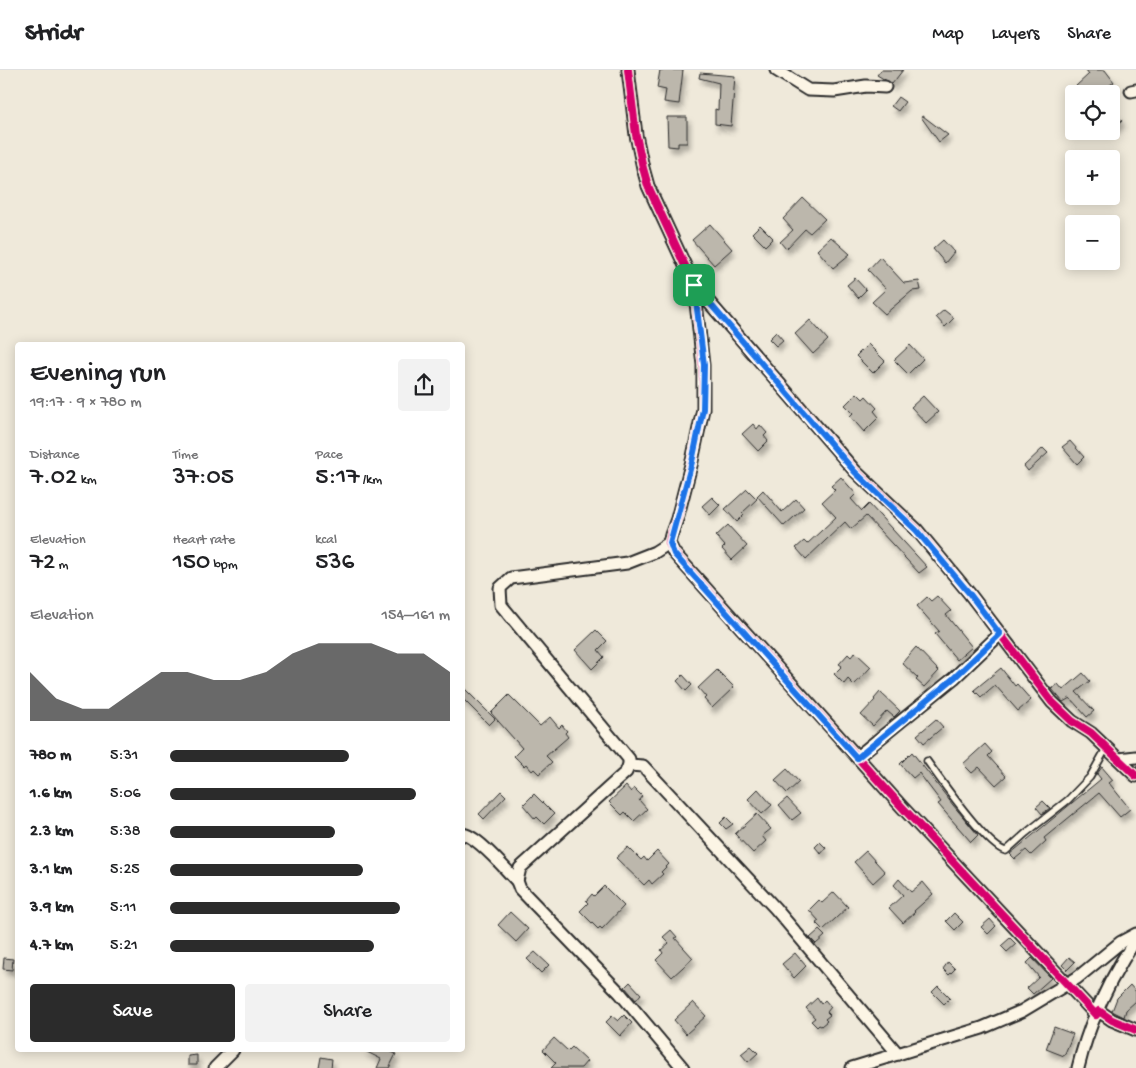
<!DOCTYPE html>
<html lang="en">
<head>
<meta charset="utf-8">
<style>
	:root { --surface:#fff; --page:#f2f2f2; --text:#202124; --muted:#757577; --line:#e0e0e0; --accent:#2b2b2b }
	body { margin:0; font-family:"Gochi Hand",sans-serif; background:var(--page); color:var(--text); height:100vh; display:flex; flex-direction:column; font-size:19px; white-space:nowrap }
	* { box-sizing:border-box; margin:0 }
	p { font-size:16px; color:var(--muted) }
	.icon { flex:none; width:28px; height:28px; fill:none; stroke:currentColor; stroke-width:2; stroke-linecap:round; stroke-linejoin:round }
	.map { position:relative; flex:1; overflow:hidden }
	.side { position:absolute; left:15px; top:272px; width:450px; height:710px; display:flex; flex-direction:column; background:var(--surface); border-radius:5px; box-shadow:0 2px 12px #0003 }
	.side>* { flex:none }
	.tools { position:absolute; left:1065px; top:15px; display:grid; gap:10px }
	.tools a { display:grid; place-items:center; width:55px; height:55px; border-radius:5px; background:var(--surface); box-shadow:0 2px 12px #0003; font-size:25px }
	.pin { position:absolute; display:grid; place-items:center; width:42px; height:42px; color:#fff; margin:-21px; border-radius:10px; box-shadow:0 2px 8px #0006 }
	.round { display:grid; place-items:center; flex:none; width:52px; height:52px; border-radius:5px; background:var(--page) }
	.summary { display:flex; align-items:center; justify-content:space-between; height:85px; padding:0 15px }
	h1 { font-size:28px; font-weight:600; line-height:38px }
	.stats { display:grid; grid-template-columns:repeat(3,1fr); gap:8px; height:85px; padding:5px 15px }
	.stats div { display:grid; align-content:center }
	.stats b { font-size:25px; font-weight:600 }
	.stats small { font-size:14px; font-weight:400 }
	.stats p { font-size:14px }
	.chart { height:140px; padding:10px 15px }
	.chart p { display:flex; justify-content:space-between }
	.chart svg { width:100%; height:90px; margin-top:5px; fill:var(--accent); opacity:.7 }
	.button { display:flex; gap:10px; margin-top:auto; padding:10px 15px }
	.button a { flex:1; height:58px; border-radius:5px; background:var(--accent); color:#fff; font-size:20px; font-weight:600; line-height:58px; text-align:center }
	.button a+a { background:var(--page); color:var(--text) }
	ul { padding:0 15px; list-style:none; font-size:16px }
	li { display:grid; grid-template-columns:80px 60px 1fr; align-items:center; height:38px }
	li i { height:12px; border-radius:6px; background:var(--accent) }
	header { display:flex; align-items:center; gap:30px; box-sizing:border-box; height:70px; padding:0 25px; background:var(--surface); border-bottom:1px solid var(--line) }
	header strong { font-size:24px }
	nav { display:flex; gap:28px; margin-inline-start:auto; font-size:18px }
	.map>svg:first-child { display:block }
</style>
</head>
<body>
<header>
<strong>Stridr</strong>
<nav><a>Map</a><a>Layers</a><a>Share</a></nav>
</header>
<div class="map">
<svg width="1136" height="998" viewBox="0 0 1136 998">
	<defs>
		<filter id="shadow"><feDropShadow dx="3" dy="5.5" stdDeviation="2.5" flood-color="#0004"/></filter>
	</defs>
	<rect width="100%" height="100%" fill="#efe9da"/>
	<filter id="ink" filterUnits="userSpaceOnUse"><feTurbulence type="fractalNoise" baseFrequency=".02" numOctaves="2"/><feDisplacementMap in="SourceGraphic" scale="10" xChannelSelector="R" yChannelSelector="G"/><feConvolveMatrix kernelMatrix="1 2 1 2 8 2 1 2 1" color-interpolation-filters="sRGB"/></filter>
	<g filter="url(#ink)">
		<g fill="#bcb7ac" stroke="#2b2b2b" filter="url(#shadow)">
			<polygon points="660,0 683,0 679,34 664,32 666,20 657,18"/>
			<polygon points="881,0 903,0 892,14 877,5"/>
			<polygon points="1086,0 1105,0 1114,12 1098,24 1083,24 1076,16 1089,4"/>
			<polygon points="700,3 735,6 731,56 715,54 715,39 718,40 719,13 699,8"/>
			<polygon points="898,27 905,32 898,41 891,36"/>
			<polygon points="1111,39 1122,51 1111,61"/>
			<polygon points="923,46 948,65 939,72 921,47"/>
			<polygon points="667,47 687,47 687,73 678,73 678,77 668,76"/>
			<polygon points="803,128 825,149 810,163 805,159 786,179 780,172 793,160 783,149"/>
			<polygon points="710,154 732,179 714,195 692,170"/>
			<polygon points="760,155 773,168 765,176 752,163"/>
			<polygon points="831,167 850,184 833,198 817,180"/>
			<polygon points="943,170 954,182 945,193 933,179"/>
			<polygon points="880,187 904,213 919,211 921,220 912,221 885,244 872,232 886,219 868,200"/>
			<polygon points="855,208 866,220 858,228 847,215"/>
			<polygon points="944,240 954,248 945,257 936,247"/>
			<polygon points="810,250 828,270 813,284 795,264"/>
			<polygon points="776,262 783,270 776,276 769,269"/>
			<polygon points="868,274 885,291 873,303 856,286"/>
			<polygon points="910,275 923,289 908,304 894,290"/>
			<polygon points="857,323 863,329 866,326 877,338 874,341 879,347 864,362 850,346 853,343 845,335"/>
			<polygon points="923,326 938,342 926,353 911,337"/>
			<polygon points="753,354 757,359 760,355 767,363 764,366 768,371 758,381 742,364"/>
			<polygon points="1070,371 1084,387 1077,394 1062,377"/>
			<polygon points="1043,378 1048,383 1028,401 1024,396"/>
			<polygon points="841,407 856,424 851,429 862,441 869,434 927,497 919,503 866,446 851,459 845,452 806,489 796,478 804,471 807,474 836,447 822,432 835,420 831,416"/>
			<polygon points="747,419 757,429 742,443 744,445 737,452 725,439"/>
			<polygon points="763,420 782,442 796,429 804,438 784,456 757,426"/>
			<polygon points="712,427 720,435 710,445 702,436"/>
			<polygon points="728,455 747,476 732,490 722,479 725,476 716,466"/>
			<polygon points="937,526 951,541 946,545 972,577 957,590 935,564 939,561 917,536 927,527 931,531"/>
			<polygon points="596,560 607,571 598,580 604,587 592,599 575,580"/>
			<polygon points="916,577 939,601 924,617 916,610 918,608 902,593"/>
			<polygon points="855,582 871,597 854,615 848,609 844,614 834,604 842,596 839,594 848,584 851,587"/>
			<polygon points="1001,598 1015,616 1017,614 1031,630 1018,641 995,615 981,627 974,620"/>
			<polygon points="717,600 734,617 712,638 704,629 706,627 698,618"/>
			<polygon points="1083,603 1090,611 1076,622 1094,641 1087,647 1070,628 1063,632 1052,619 1058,614 1063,620"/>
			<polygon points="683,605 692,615 686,621 677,611"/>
			<polygon points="462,616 495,649 489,655 462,628"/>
			<polygon points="880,622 900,641 894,647 887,641 873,656 861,645 875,630 874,629"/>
			<polygon points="509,625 540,656 550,647 559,658 562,655 567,661 565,663 568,667 546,686 552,692 539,704 534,699 532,701 526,694 524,696 514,686 522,678 491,643"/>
			<polygon points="936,649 943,657 924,673 917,665"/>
			<polygon points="985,674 992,682 988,686 1006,706 996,715 979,697 972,703 963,694"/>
			<polygon points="912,682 953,735 978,765 971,772 938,734 941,732 919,703 913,708 900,694"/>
			<polygon points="1102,697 1113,710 1109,713 1130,739 1120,747 1099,723 1044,768 1046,771 1031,785 1026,780 1015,789 1010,784 1101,709 1097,704"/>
			<polygon points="787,699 799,712 787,723 775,710"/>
			<polygon points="626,716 631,722 634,718 642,726 639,730 647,739 634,751 625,742 622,745 609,732"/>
			<polygon points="758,719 772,735 762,744 748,729"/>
			<polygon points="501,721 506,726 484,749 479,744"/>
			<polygon points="534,724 554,744 544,754 537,747 535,749 523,735"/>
			<polygon points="787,728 801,743 792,750 779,735"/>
			<polygon points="1043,731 1050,738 1042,744 1036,737"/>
			<polygon points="757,744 771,759 762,766 766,771 753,783 735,764"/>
			<polygon points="726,747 733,754 726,759 720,753"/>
			<polygon points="820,772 826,778 821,784 815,777"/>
			<polygon points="628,777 641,790 644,787 647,791 657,781 669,794 661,802 663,804 652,814 649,810 644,815 616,788"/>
			<polygon points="866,781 885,802 873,813 854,792"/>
			<polygon points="899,809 911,822 923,812 933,824 914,841 915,842 903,853 889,838 903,825 894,815"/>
			<polygon points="604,816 624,836 602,859 600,857 598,859 580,841 588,833 586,831 592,824 594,826"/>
			<polygon points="834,822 848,837 823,860 816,853 819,851 809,840 819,830 822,833"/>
			<polygon points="510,842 528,859 516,872 498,855"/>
			<polygon points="954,843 963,852 955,860 946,851"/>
			<polygon points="990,849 996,856 988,864 981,857"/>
			<polygon points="671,860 677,867 675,868 693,888 672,907 656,890 663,883 661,880 669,873 663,867"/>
			<polygon points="819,860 825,866 816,874 810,868"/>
			<polygon points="1010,868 1016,874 1007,882 1001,876"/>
			<polygon points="535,882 549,895 541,903 527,889"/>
			<polygon points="795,883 806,896 794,908 782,894"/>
			<polygon points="1069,887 1075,892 1067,900 1062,895"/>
			<polygon points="4,888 13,889 12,900 3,899"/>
			<polygon points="1032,888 1051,908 1033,924 1027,918 1039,907 1027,893"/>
			<polygon points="948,892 955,899 949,905 943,899"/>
			<polygon points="630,912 641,924 636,930 625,917"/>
			<polygon points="1130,915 1136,922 1136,931 1126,940 1124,947 1112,941 1117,928"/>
			<polygon points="938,916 950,928 944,934 932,922"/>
			<polygon points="817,928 821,934 825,930 831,937 827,942 830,945 825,949 827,951 821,956 819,955 817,957 811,951 815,948 806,938"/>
			<polygon points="693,932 706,946 686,964 674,950"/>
			<polygon points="624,945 632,953 620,966 606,952 612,946 618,951"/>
			<polygon points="1054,957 1073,964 1064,986 1046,979"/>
			<polygon points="554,968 568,981 572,977 587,991 581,998 551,998 556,993 543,980"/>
			<polygon points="751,976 758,983 748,992 741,984"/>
			<polygon points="363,980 387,980 396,984 389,998 377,998 381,989"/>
			<polygon points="197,985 197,995 188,995 188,986"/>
			<polygon points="321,987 332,989 331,998 319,998"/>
		</g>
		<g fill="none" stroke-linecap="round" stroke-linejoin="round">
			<g stroke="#2b2b2b" stroke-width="9">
				<path id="lane" d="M927 691C940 709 988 778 1006 781L1026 763 1068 730 1090 707 1107 677"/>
			</g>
			<g stroke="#2b2b2b" stroke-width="15">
				<g id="street">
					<polyline points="628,0 636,65 643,98 648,116 694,215 855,401 917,460 969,523 1052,632 1072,651 1091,663 1136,706"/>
					<polyline points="776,0 808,20 834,21 866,16 885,17"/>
					<polyline points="1131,21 1136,20"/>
					<polyline points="694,215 703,295 703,339 692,391 677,449 671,465 669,473 674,483 902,737 1096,945 1099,941 1112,950 1136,960"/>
					<polyline points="669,473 655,482 627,493 511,508 500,518 501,535 629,689 629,695 626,702 520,798 517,811 520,819 620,923 683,998"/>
					<polyline points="857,687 954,608 1000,564"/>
					<polyline points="1119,689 1136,687"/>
					<polyline points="629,695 643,696 775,838 898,984"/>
					<path d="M462 764C477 765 506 800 517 811"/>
					<polyline points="215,998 233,980"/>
					<polyline points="852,998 982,958 1022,941 1077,908 1121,872 1136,864"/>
					<path d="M1078 998C1089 952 1110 908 1136 869"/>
				</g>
			</g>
			<use href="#lane" stroke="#fcf5e5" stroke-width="5.5"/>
			<use href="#street" stroke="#fcf5e5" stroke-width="11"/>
			<g stroke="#fcf5e5" stroke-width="11">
				<g id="cycleway">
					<polyline points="628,0 636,65 643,98 648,116 694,215 855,401 917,460 969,523 1052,632 1072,651 1091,663 1136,706"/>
					<polyline points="694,215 703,295 703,339 692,391 677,449 671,465 669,473 674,483 902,737 1096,945 1099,941 1112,950 1136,960"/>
				</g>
			</g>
			<use href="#cycleway" stroke="#d6006c" stroke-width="8"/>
		</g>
	</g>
	<g fill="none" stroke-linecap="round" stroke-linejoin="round" filter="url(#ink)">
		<g stroke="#fff" stroke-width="10">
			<polygon id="route" points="694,215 855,402 916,460 969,523 1000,564 954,608 857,688 674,484 670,473 692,392 703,339 704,295"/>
		</g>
		<use href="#route" stroke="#1a73e8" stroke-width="6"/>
	</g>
</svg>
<div class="tools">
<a><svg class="icon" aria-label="locate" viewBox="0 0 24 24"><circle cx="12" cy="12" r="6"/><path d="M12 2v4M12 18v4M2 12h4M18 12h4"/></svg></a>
<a>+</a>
<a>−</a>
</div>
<div class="pin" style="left:694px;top:215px;background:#1e9e55"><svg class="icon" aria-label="arrive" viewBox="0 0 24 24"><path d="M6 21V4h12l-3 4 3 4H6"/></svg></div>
<section class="side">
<div class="summary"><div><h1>Evening run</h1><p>19:17 · 9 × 780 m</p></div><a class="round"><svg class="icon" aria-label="share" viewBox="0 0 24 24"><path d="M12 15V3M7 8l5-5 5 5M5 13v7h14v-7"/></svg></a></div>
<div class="stats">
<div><p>Distance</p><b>7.02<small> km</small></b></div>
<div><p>Time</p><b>37:05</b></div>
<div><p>Pace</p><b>5:17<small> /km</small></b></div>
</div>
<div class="stats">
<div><p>Elevation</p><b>72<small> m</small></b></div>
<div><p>Heart rate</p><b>150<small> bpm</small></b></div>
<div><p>kcal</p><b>536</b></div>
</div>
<div class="chart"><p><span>Elevation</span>154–161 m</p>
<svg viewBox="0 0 160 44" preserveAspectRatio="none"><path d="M0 44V20L10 33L20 38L30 38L40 29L50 20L60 20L70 24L80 24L90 20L100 11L110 6L120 6L130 6L140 11L150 11L160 20V44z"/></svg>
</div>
<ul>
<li><b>780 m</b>5:31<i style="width:64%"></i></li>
<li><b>1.6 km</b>5:06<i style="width:88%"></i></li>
<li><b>2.3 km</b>5:38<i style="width:59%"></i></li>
<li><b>3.1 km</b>5:25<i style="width:69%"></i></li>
<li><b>3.9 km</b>5:11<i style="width:82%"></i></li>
<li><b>4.7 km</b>5:21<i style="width:73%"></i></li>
</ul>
<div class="button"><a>Save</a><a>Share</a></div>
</section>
</div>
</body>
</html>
